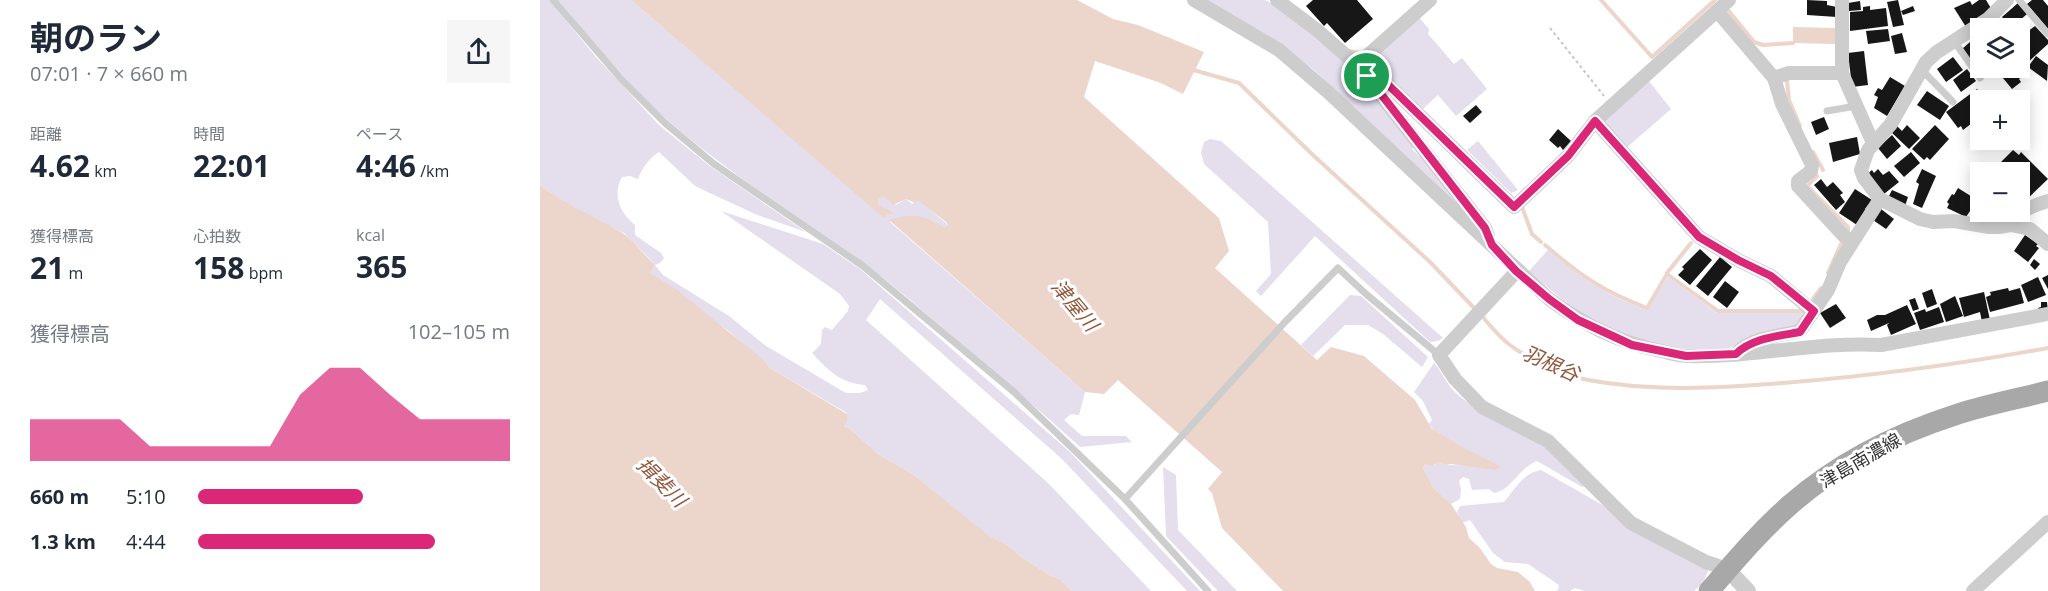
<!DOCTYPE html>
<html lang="ja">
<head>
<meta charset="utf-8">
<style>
	:root { --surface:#fff; --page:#f6f6f7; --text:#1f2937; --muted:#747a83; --accent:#db2777 }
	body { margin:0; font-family:"Open Sans","Noto Sans JP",sans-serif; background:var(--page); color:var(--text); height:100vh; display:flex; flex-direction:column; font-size:22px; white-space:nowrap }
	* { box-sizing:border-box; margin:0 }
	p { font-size:20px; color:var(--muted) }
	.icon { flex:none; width:33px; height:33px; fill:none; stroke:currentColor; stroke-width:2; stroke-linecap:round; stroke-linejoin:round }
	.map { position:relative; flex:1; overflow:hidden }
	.sheet { display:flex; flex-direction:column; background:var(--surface); width:540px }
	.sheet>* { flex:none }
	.fabs { position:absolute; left:1430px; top:18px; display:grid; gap:12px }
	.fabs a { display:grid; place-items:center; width:60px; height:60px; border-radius:0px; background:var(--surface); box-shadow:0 3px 15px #0003; font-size:30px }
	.pin { position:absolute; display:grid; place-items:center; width:51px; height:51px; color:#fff; margin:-26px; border:3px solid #fff; border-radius:50%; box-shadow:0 2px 6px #0007 }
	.round { display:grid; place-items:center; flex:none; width:63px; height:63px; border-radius:0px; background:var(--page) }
	.overview { display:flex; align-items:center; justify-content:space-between; height:102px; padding:0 30px }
	h1 { font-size:33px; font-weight:700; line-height:45px }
	.metrics { display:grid; grid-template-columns:repeat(3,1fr); gap:9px; height:102px; padding:6px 30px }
	.metrics div { display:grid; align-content:center }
	.metrics b { font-size:30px; font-weight:700 }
	.metrics small { font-size:16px; font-weight:400 }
	.metrics p { font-size:16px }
	.chart { height:168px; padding:12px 30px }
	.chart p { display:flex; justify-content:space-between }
	.chart svg { width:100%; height:108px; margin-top:6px; fill:var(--accent); opacity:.7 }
	ul { padding:0 30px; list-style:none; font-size:20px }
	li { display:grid; grid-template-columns:96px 72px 1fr; align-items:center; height:45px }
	li i { height:15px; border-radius:8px; background:var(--accent) }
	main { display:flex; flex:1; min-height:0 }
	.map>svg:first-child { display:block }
</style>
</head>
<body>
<main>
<section class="sheet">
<div class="overview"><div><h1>朝のラン</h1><p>07:01 · 7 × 660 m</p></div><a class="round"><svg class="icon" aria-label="share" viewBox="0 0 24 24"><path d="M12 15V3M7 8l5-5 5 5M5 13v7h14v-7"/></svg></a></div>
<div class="metrics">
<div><p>距離</p><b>4.62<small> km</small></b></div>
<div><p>時間</p><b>22:01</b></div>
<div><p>ペース</p><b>4:46<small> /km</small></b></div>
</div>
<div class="metrics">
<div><p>獲得標高</p><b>21<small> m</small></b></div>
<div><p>心拍数</p><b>158<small> bpm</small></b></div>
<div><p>kcal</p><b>365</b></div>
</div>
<div class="chart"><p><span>獲得標高</span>102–105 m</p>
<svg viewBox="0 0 160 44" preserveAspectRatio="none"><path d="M0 44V27L10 27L20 27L30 27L40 38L50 38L60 38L70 38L80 38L90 17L100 6L110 6L120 17L130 27L140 27L150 27L160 27V44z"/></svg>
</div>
<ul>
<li><b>660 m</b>5:10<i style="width:53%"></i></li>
<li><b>1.3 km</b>4:44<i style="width:76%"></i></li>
</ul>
</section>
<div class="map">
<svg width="1508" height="591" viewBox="0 0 1508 591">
	<rect width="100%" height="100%" fill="#fff"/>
	<g fill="#e4deed">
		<path d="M0 0H9L55 56 119 125 171 167 266 232 215 214 155 186 119 152C109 158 102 168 98 179L90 176 82 177C72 195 80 213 95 225V235L121 253 124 258 120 263 115 265 123 275 189 316 226 346 306 393H320L328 390 325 385C300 383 289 371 272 353L281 344 282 330 285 327 292 330 308 311 309 306 300 294 181 211 283 244 320 269 530 452 660 591H647L522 459 340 299 326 320 508 483 611 591H532L520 579 511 576 480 556 467 545 448 536 374 475 338 454 309 428 303 425 307 413 230 368 225 361 209 350 190 332 109 273 115 264 84 233 27 205 0 185Z"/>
		<path d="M16 0H91L344 217 347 214H352L350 210 339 205 338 199 344 195 356 205 366 199 372 204 378 199 408 225 404 227 389 219H353L350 222 545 392 539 415 531 414 524 420 542 436H586L592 442 540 447C495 406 449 367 403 328 377 306 352 284 325 264 260 217 192 176 131 123 89 87 54 41 16 0Z"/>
		<polygon points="661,0 725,0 736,6 775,35 814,69 876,144 872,149 895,171 938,223 774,70 741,45"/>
		<polygon points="877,15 889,29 888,34 914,64 922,58 947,89 916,116 898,95 883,109 839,66 829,61"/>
		<polygon points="1108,80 1131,109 1085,149 1062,120"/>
		<polygon points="670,139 681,141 903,338 898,341 890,342 775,236 721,296 716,291 731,274 728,222 664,164 661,152 664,142"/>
		<polygon points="938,141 978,190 971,193 927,150"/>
		<path d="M1008 250C1042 279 1065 295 1107 310L1128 277 1177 313H1264L1266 315 1255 330C1240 333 1225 335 1210 339 1203 341 1196 346 1189 348 1181 350 1170 349 1161 349 1094 350 1037 316 989 271Z"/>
		<polygon points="810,295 821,296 888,357 882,367 843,334 828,325 805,325 773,356 761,345"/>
		<path d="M894 363C902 372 907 385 916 393 941 416 976 427 1005 446 1019 456 1032 472 1046 485L1042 487 997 461C976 470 973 489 954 493L949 489 932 490 929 479 923 477 919 481 921 489 920 499 911 504 893 487 883 468 885 464 894 465 900 462 906 465 960 466C941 457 899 441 889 424L892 420 883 401 874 392Z"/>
		<polygon points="623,467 636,475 638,530 697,591 678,591 626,536"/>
		<path d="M1001 470 1073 511 1088 529 1169 569 1163 583 1154 591H1045L1035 588 1030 591H1015L1018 590 1019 585 988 564 965 562 953 553 930 520 922 523 917 512 920 506 964 502C975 489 983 473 1001 470Z"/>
	</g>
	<g fill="#ecd5cb">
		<path d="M91 0H537L573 19 598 25 664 52 643 94 621 83 555 61 544 97 679 218 689 251 675 268 777 360 791 347 824 356 875 400 892 429 920 446 960 466V468L956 470 911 464 906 465 900 462 891 466 885 464 883 468 893 487 911 504 926 527 929 538 939 547 951 564 957 568 978 572 990 582 995 591H743L682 528 672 493 668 489 682 472 578 380 564 394 545 392 349 220C373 213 382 214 404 227L408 225 406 222 378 200 375 203 366 199 353 205 344 196 338 199 339 205 350 210 353 214H347L344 218Z"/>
		<polygon points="1253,27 1296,28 1295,44 1253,43"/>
		<path d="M0 185C25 205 54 216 81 232 94 240 103 255 115 264L110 273 137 290 225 361 230 368 307 414V421L304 426 309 428 338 454 374 475 449 536 467 545 480 556 511 576 520 579 532 591H0Z"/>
	</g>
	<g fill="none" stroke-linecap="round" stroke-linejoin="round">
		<g stroke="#ecd5cb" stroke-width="4">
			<polyline points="1061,0 1112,57 1175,0"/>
			<polyline points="1188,10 1214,42 1223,45 1253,43"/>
			<polyline points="809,51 819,53"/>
			<polyline points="650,69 699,83 774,156 890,262 936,310"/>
			<polyline points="1247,81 1249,100 1260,126"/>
			<polyline points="1273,152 1283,170"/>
			<polyline points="1277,176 1267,186 1308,227 1308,232"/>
			<polyline points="982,207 992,234 1001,242"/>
			<path d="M1005 245C1041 276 1062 291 1107 308L1127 274 1178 311H1263"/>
			<polyline points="1127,273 1151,243"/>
			<polyline points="1288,273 1301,244"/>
			<polyline points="1273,299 1281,288"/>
			<path d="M941 315C950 325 959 337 970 345 989 360 1024 375 1048 380 1112 392 1178 388 1243 383 1332 376 1420 364 1508 348"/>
		</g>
	</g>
	<g fill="#171717">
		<polygon points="773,0 817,0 833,19 805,43 787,23 784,26 766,6"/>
		<polygon points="1267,0 1287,1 1287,5 1297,7 1297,17 1267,15"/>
		<polygon points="1358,0 1364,25 1353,27 1347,2"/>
		<polygon points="1439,0 1446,0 1452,10 1426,27 1414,8 1430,1 1432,5"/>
		<polygon points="1492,0 1503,0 1508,6 1508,29 1487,4"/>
		<polygon points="1320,1 1321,10 1309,11 1308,3"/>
		<polygon points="1478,3 1487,14 1471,28 1462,17"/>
		<polygon points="1330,6 1330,10 1346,8 1348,26 1310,31 1310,12 1323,11 1323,7"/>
		<polygon points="1373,6 1375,11 1363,15 1361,11"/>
		<polygon points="1495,26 1508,40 1508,44 1486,64 1479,56 1479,38"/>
		<polygon points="1348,29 1350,41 1328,44 1326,31"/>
		<polygon points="1362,33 1367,52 1355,54 1351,36"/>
		<polygon points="1430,42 1440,54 1440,71 1422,49"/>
		<polygon points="1324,51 1328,85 1312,87 1308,53"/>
		<polygon points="1496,56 1508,65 1507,81 1488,67"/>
		<polygon points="1413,57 1423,70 1406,82 1397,69"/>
		<polygon points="1479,60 1489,71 1479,79 1481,82 1472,89 1458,72 1464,68 1479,68"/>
		<polygon points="1427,69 1436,81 1421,92 1413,80"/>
		<polygon points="1350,77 1365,86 1347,116 1334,108 1338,97 1334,95 1338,88 1342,90"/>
		<polygon points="1437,89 1444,99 1440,100 1440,117 1423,130 1421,126 1418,128 1406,112"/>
		<polygon points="1387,91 1409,106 1400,120 1377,105"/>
		<polygon points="936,105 942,112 930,123 923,116"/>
		<polygon points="1284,117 1289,129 1276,135 1271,122"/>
		<polygon points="1356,125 1362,131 1367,125 1380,138 1369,149 1350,131"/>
		<polygon points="1395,125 1409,139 1390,160 1387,157 1384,160 1372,149"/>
		<polygon points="1018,129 1031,141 1023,150 1020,146 1018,148 1009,140"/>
		<polygon points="1352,135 1361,146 1347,159 1338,148"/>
		<polygon points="1317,137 1320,154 1293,162 1289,143"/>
		<polygon points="1473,150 1479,155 1481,152 1508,179 1484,202 1479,198 1479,172 1452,171"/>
		<polygon points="1371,152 1380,163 1364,177 1354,166"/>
		<polygon points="1338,169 1343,175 1349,171 1359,182 1344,194 1327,174 1332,170 1334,173"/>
		<polygon points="1382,169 1396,176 1382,208 1373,204 1379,184 1376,182"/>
		<polygon points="1281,179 1287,187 1293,182 1303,193 1300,195 1305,202 1296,210 1274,185"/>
		<polygon points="1418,188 1434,198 1431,203 1434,205 1426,217 1407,208 1409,204 1407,202 1412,194 1414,195"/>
		<polygon points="1315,189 1332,200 1325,209 1327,211 1317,225 1299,213"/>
		<polygon points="1352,190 1368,197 1365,206 1348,198"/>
		<polygon points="1341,209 1354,219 1346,229 1333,220"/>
		<polygon points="1454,212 1469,212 1463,221 1452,213"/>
		<polygon points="1451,214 1457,217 1455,222 1448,219"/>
		<polygon points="1485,235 1498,244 1496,246 1499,248 1488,262 1474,251"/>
		<polygon points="1160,249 1172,260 1150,285 1138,275 1144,269 1142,267"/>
		<polygon points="1180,257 1192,267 1168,296 1156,286"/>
		<polygon points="1494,259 1500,264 1495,270 1490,265"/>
		<polygon points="1508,275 1508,289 1502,278"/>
		<polygon points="1498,277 1506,295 1488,302 1481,285"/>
		<polygon points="1185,281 1199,292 1187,308 1173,297"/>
		<polygon points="1468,288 1469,291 1480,288 1484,303 1450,312 1446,297 1451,295 1450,292"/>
		<polygon points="1392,289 1397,304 1387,308 1382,293"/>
		<polygon points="1444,292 1450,320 1442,322 1440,312 1424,317 1419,298"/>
		<polygon points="1415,296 1423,316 1406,322 1400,304"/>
		<polygon points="1375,298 1379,309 1373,311 1369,300"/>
		<polygon points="1501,302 1507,302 1508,312 1499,313 1498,308 1501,307"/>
		<polygon points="1296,304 1306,318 1290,328 1280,313"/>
		<polygon points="1367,305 1376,324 1351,335 1347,325 1349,323 1331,331 1327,320 1337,315 1345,315"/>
		<polygon points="1399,307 1404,322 1380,330 1374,313 1385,309 1386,312"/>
	</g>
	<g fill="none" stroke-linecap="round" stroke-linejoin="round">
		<polyline stroke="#c7c7c7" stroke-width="2" stroke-dasharray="3 3" stroke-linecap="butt" points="1010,28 1064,96"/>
		<g stroke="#cdcdcd" stroke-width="7">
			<polyline points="13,0 82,80 125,123 174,164 323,266 474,392 585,499 668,591"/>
			<polyline points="1479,0 1508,34"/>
			<polyline points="1414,41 1440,78"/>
			<polyline points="1382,70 1413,102"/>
			<polyline points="1287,111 1316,106"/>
			<polyline points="585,499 744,323 798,268 826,294 899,355"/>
		</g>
		<g stroke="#cdcdcd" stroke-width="14">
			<path d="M654 0 739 50 788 92 1009 299C1045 325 1077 342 1121 351 1130 353 1139 356 1148 356 1212 358 1277 341 1341 345L1508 314"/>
			<polyline points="737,0 777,30 817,65 945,228 948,236"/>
			<polyline points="1302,0 1302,73 1333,143"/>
			<polyline points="1467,0 1448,19 1397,52 1386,62 1351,124 1328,150 1321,170 1324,178 1340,199 1380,219 1393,222 1414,221 1449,227 1461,227 1471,225 1490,229 1508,244"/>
			<polyline points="1177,11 1234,78 1242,104 1272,165 1271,171 1258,181 1258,186 1304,236 1312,242"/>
			<polyline points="817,65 890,0"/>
			<polyline points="827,76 837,74 974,207 1028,156 1055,121 1189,0"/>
			<polyline points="1234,78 1249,73 1302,73"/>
			<polyline points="1055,121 1159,237 1198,260 1231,276 1273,311"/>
			<path d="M1471 225C1480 210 1492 206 1508 201"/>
			<polyline points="977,271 899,355 915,379 942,407 1008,441 1091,523 1166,562 1187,569"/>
			<path d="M1197 353C1212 337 1240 336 1260 331L1288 290 1300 262 1340 199"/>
			<polyline points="1433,591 1508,522"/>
		</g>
		<polyline stroke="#cdcdcd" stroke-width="16" points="1187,569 1208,591"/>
		<path stroke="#a8a8a8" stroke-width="21" d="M1169 591C1195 561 1221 530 1251 504 1298 463 1356 434 1415 415 1445 405 1477 399 1508 391"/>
	</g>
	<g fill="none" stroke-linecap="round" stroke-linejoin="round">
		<g stroke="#fff" stroke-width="12">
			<path id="route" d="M837 74 974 207 1028 156 1055 121 1159 237 1198 260 1231 276 1274 311 1260 332C1239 336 1212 338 1196 354L1146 356 1092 345 1038 320 1009 299 976 271 952 245 945 228 827 76Z"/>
		</g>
		<use href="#route" stroke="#db2777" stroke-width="8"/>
	</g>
	<g text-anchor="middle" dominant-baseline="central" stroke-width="6" stroke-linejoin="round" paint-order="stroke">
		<g font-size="18" fill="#303030" stroke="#fff">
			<text transform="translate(1320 460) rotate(-30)">津島南濃線</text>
		</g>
		<g font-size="20" font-style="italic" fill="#92583d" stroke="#fff">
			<text transform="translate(535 305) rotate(50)">津屋川</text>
			<text transform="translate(1011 363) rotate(24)">羽根谷</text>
			<text transform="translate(122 482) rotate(45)">揖斐川</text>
		</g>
	</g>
</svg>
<div class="fabs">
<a><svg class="icon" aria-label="layers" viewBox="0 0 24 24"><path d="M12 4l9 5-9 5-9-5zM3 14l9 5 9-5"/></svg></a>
<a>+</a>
<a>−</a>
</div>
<div class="pin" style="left:827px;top:76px;background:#1e9e55"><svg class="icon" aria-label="arrive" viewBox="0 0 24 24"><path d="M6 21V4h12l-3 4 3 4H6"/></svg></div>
</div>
</main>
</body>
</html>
